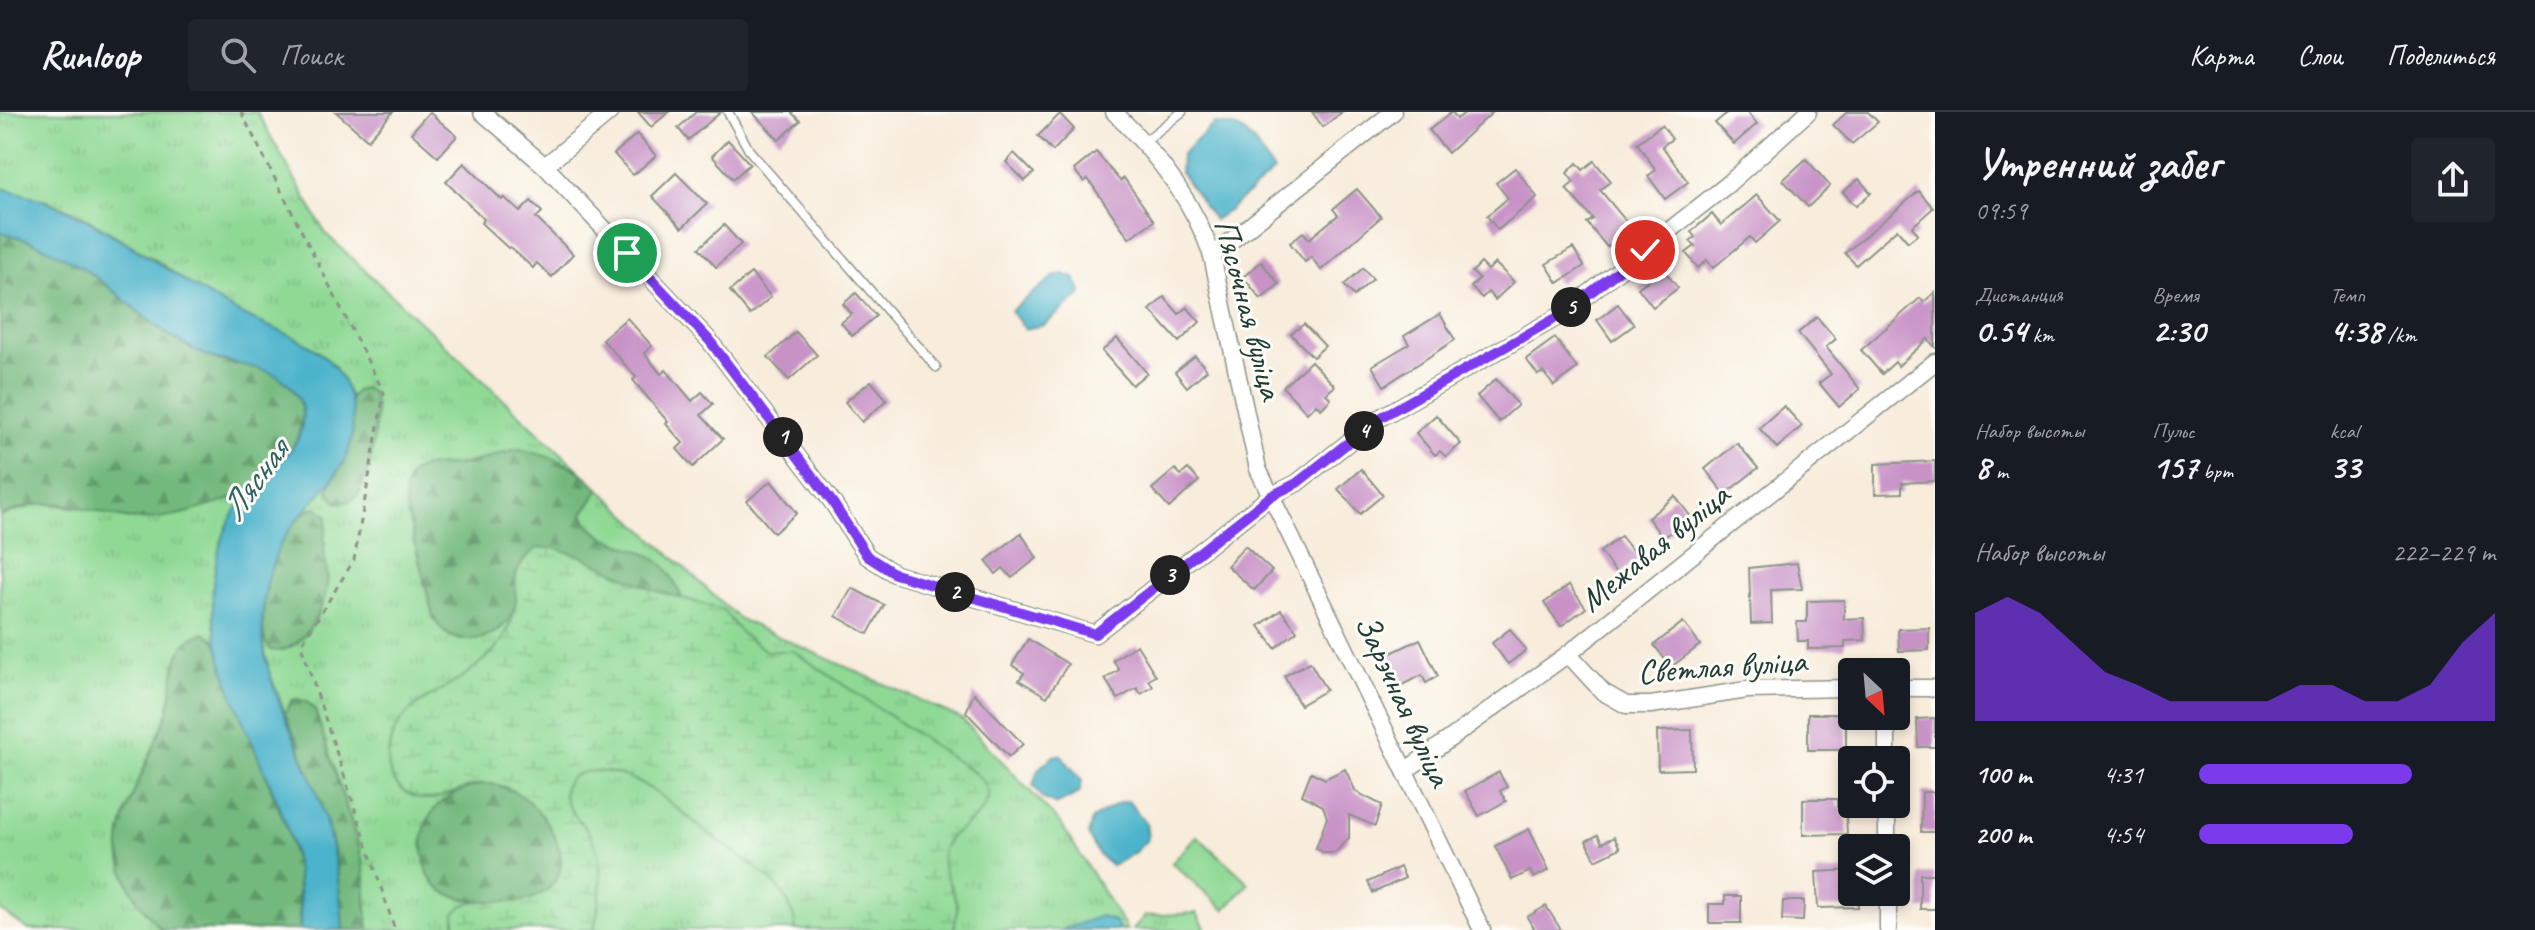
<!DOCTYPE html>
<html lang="ru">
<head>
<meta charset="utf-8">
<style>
	:root { --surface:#171b24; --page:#20242c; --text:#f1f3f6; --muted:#9ea1a6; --line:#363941; --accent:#7c3aed }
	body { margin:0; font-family:Caveat,sans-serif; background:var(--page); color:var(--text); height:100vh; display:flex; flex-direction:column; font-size:30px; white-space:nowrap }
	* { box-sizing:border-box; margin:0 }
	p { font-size:26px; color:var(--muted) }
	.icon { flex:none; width:44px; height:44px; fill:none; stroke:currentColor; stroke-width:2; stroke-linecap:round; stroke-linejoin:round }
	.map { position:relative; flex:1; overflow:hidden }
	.panel { display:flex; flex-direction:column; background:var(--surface); width:600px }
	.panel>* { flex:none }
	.needle { width:52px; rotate:154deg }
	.fabs { position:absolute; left:1838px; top:546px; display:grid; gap:16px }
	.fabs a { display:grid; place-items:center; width:72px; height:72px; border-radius:8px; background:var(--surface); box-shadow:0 4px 12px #0003; font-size:40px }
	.pin { position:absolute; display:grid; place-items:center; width:68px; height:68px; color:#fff; margin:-34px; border:4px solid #fff; border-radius:50%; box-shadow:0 2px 8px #0007 }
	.km { position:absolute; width:40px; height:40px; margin:-20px; border-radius:50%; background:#222; color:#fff; font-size:22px; line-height:40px; text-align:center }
	.round { display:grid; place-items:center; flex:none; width:84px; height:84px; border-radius:8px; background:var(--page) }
	.headline { display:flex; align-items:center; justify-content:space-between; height:136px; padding:0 40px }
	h1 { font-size:44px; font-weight:600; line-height:60px }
	.metrics { display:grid; grid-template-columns:repeat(3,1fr); gap:12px; height:136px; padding:8px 40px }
	.metrics div { display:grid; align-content:center }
	.metrics b { font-size:34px; font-weight:600 }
	.metrics small { font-size:22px; font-weight:400 }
	.metrics p { font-size:22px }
	.chart { height:224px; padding:16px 40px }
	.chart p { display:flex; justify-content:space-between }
	.chart svg { width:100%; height:144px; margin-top:8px; fill:var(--accent); opacity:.7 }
	ul { padding:0 40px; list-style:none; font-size:26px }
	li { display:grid; grid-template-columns:128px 96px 1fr; align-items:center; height:60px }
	li i { height:20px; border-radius:10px; background:var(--accent) }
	header { display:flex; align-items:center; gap:48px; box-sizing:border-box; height:112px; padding:0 40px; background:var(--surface); border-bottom:2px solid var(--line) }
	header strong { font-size:38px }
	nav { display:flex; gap:44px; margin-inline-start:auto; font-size:28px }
	.search { width:560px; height:72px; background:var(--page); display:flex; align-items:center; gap:20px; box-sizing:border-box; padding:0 28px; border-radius:8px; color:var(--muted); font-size:30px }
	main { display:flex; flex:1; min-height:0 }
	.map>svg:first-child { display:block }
</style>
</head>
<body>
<header>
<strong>Runloop</strong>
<div class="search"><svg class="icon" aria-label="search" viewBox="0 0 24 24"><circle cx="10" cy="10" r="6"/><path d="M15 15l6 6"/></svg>Поиск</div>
<nav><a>Карта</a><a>Слои</a><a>Поделиться</a></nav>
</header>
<main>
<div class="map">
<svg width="1935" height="818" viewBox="0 0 1935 818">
	<defs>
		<pattern id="grass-tufts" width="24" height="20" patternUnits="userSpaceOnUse" patternTransform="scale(2)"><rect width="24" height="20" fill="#8fd995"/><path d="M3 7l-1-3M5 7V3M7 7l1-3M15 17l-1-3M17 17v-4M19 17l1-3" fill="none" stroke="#7bbb81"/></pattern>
		<pattern id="forest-firs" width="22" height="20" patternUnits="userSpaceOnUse" patternTransform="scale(2)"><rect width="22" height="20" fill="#73b97e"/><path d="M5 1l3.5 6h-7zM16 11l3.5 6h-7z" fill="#5e9868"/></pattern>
		<pattern id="wetland-marsh" width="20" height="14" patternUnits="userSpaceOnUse" patternTransform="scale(2)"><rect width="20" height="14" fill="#8fd995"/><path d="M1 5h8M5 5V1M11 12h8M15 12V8" fill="none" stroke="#7bbb81"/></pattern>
	</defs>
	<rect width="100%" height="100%" fill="#fdfcf7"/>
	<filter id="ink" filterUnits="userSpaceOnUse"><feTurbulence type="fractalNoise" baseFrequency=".0125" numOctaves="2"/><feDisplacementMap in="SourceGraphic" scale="16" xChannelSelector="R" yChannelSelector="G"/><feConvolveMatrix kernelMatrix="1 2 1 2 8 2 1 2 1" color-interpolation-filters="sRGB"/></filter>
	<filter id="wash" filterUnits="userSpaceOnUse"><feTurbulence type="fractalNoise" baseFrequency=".006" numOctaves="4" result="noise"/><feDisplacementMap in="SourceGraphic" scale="32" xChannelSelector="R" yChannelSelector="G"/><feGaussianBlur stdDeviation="1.8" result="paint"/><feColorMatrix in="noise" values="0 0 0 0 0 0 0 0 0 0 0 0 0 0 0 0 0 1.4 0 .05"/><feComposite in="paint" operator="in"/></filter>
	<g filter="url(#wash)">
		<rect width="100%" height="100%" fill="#f8ecdb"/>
		<g fill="url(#grass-tufts)" stroke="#578b64" stroke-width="2">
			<polygon points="0,0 257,0 326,122 739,507 962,607 1061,712 1127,818 343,818 339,770 316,678 268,557 263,528 291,414 331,368 353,299 346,275 334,254 318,239 296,226 239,202 202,181 156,148 80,102 46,89 0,76"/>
			<path d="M260 372C214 417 209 474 218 534L300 818H29L0 798V404L42 391 86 397 224 388Z"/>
			<polygon points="1197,801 1206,818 1132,818 1145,804"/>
		</g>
		<g fill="url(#forest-firs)" stroke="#497b59" stroke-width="2">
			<path d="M0 120C34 128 65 143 93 163 126 187 154 218 190 236 199 240 209 245 218 248 243 254 273 254 291 275 319 305 287 355 259 373 232 390 180 405 149 407 112 410 77 388 41 392 26 393 13 400 0 404Z"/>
			<path d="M364 276 371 279C382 293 370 368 358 382 352 390 345 392 336 390L328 380C330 368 338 361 343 350 352 331 350 305 351 284L356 279Z"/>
			<path d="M519 337C549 343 579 353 599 377L583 402C596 434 634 430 657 448 670 458 675 472 682 486L653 478 581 444 524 447C522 452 517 458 516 463 514 471 516 481 516 489 513 513 489 529 466 528 449 527 441 519 433 505L405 391C402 346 431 356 463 352 482 349 499 340 519 337Z"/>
			<path d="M316 395 327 403C328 414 324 423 324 434 324 447 329 459 327 473 324 498 301 544 271 538 254 525 268 454 278 436 286 419 298 401 316 395Z"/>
			<path d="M205 521 213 526 218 534 230 572 287 717 297 757 300 818H162C141 797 122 769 120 738 117 703 156 635 168 599 174 578 171 552 184 533 190 526 196 523 205 521Z"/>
			<path d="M298 587 307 590 315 598 360 737 365 764 368 818H343C340 787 339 755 331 725 319 682 302 641 285 601L292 588Z"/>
			<path d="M488 671C514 676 533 688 547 711 553 721 560 732 561 744 564 770 539 790 515 791 505 792 495 790 485 789 463 787 436 785 428 761 410 708 439 680 488 671Z"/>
		</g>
		<path fill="url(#wetland-marsh)" stroke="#578b64" stroke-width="2" d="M538 436H554L581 444 653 478 723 498 743 523 766 539H793L976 662 985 672 989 684C977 716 956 712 945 733 935 753 954 775 957 793 958 801 955 810 954 818H796C794 800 786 782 773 770 755 753 733 740 714 726 686 705 657 675 624 664 609 659 576 654 567 671 556 691 581 707 590 723 607 753 600 786 594 818H459L455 812V801C477 774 512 804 544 780 550 776 557 769 559 762 565 746 557 729 550 716 531 685 501 662 465 676 450 682 434 690 418 686 378 674 382 627 407 602 419 589 437 581 452 572 468 562 482 550 495 537 507 525 514 506 516 488 516 480 514 471 516 464 519 451 528 443 538 436Z"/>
		<polygon fill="#8fd995" stroke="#578b64" stroke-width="2" points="1197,724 1249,771 1225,798 1172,751"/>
		<g fill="#4cb3cb" stroke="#367880" stroke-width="2">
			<path d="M1214 12C1253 13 1253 33 1274 59L1228 99 1214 108 1180 60 1181 43Z"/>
			<path d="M0 76C91 94 156 156 235 199 267 217 310 224 334 255 349 274 355 300 352 323 348 360 314 385 293 413 269 443 260 489 263 528 266 571 299 633 315 676 332 722 340 769 343 818H300C301 784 298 749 287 716 262 640 206 556 213 474 215 445 224 412 242 389 265 361 315 333 300 290 288 256 247 255 218 247 208 245 199 240 190 235 153 217 126 186 93 163 64 143 34 128 0 120Z"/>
			<polygon points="1063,162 1075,166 1082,182 1044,213 1025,217 1011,199 1053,165"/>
			<polygon points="1055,643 1061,643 1082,669 1079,681 1056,693 1042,686 1033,673 1039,656"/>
			<polygon points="1128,689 1146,711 1148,727 1135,740 1112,754 1099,743 1088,723 1092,707 1119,691"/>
			<polygon points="1101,804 1114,809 1119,818 1061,818"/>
		</g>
		<g id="blocks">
			<g fill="#c892c7">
				<polygon points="336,0 393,0 368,28"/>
				<polygon points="429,0 457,24 438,45 411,21"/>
				<polygon points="638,0 669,0 651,15"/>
				<polygon points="696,0 721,0 688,28 678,16"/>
				<polygon points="752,0 791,0 800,9 779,28"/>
				<polygon points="1312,0 1342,0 1323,15"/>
				<polygon points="1452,0 1457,7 1466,0 1493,0 1448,41 1429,18"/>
				<polygon points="1728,0 1747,0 1757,12 1734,32 1715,11"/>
				<polygon points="1847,0 1868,0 1878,10 1852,32 1833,13"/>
				<polygon points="1060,2 1074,17 1053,39 1038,24"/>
				<polygon points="1662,13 1672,27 1662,34 1688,70 1665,87 1648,64 1656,58 1637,31"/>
				<polygon points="637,22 656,44 633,63 614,42"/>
				<polygon points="728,28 750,52 733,67 712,44"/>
				<polygon points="1096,40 1120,69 1124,66 1154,109 1129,126 1088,67 1084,70 1074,58"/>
				<polygon points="1014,41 1034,61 1025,69 1006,50"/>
				<polygon points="1806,47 1830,74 1808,95 1783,68"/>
				<polygon points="1594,49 1611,69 1600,78 1631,115 1607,135 1587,111 1593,107 1566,77 1574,70 1567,61 1577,51 1583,58"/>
				<polygon points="464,51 502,88 504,85 520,100 531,89 542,100 536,106 573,142 552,165 537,151 533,156 510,135 508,136 481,111 484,107 446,70"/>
				<polygon points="1515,56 1537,85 1498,118 1487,104 1508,86 1496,71"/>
				<polygon points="676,61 707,92 682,116 652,84"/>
				<polygon points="1859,67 1871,81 1856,94 1843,80"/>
				<polygon points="1357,77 1381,105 1321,158 1311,145 1305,150 1290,131 1303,120 1309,127 1338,103 1333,97"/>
				<polygon points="1919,79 1933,96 1912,115 1918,122 1908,130 1897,117 1856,153 1845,141"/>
				<polygon points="1757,83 1780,109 1755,131 1750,125 1713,156 1707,148 1698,156 1686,141 1695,134 1690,129 1695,125 1691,120 1712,102 1721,113"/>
				<polygon points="724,113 741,132 716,155 699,136"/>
				<polygon points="1573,136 1584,154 1558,171 1546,152"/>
				<polygon points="1261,150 1279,172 1261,187 1243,165"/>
				<polygon points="1481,151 1488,158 1495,151 1514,170 1495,188 1488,180 1482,186 1471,175 1479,167 1472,160"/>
				<polygon points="1363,156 1373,167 1354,184 1344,173"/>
				<polygon points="1663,157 1678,176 1653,195 1638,176"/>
				<polygon points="751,161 771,185 750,203 730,179"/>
				<polygon points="1935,180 1935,235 1928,227 1898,254 1895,250 1882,262 1861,238 1920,186 1924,190"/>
				<polygon points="856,181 876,204 852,224 841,211 852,202 843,192"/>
				<polygon points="1164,185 1179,202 1187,195 1200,210 1179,230 1150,198"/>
				<polygon points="1618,192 1634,213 1612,229 1597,208"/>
				<polygon points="1440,202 1455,228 1384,274 1372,254 1409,232 1404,224"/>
				<polygon points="1817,205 1836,227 1826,235 1860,277 1839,295 1819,271 1831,262 1798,221"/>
				<polygon points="627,206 652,234 644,241 661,262 666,258 692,289 702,280 713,292 701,303 723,327 693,355 677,337 683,331 666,312 668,310 633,268 636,265 602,227"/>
				<polygon points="1304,212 1325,234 1313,245 1291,222"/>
				<polygon points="796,220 817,243 789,268 768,245"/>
				<polygon points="1117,226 1147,261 1132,273 1102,239"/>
				<polygon points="1555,226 1577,256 1554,274 1543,260 1538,263 1526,247"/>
				<polygon points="1195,244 1207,258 1187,275 1175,260"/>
				<polygon points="1311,249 1335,274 1326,282 1331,287 1321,297 1316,292 1307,301 1283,275"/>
				<polygon points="1496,267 1518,293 1499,310 1477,284"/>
				<polygon points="871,269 887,288 862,310 845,290"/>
				<polygon points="1784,294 1802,314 1777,336 1759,316"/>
				<polygon points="1436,303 1461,332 1446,345 1440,339 1435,343 1416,321"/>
				<polygon points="1737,331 1758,356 1725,382 1705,357"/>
				<polygon points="1935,349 1935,369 1902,371 1902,381 1875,382 1875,352"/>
				<polygon points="1175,357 1181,363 1188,357 1199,369 1169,396 1152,377"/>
				<polygon points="1361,357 1383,383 1360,402 1338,377"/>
				<polygon points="771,369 797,401 774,421 747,389"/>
				<polygon points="1675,384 1691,405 1663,426 1648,406"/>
				<polygon points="1021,421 1037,446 1012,466 1003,456 996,462 986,449"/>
				<polygon points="1621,424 1639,447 1618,463 1600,440"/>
				<polygon points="1245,434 1272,459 1254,478 1227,454"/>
				<polygon points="1797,451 1802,477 1771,478 1772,511 1751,512 1749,456"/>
				<polygon points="1569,473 1586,496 1561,514 1544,491"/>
				<polygon points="852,476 884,493 868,522 836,504"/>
				<polygon points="1844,488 1844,507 1864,506 1865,528 1845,529 1845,536 1808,537 1808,529 1798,529 1797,510 1807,510 1807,489"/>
				<polygon points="1281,498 1297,519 1275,536 1259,514"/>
				<polygon points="1683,510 1700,533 1671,555 1654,533"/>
				<polygon points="1929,516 1929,538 1899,539 1898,517"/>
				<polygon points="1510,517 1526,538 1508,552 1492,531"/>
				<polygon points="1028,527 1068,552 1047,585 1019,568 1024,561 1012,553"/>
				<polygon points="1420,527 1438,564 1426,571 1422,563 1398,575 1383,545"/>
				<polygon points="1137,533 1156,564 1149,568 1153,575 1141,582 1137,576 1118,587 1105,567 1119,558 1113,548"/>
				<polygon points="1310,550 1326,578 1300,593 1284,564"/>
				<polygon points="974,581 1023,632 1009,645 966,600"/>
				<rect x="1808" y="602" width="38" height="36"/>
				<polygon points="1935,606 1935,635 1918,635 1917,607"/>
				<polygon points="1692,618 1693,657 1658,658 1657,619"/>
				<polygon points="1345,657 1356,680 1382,693 1375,714 1349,703 1349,726 1335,741 1324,741 1316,736 1327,706 1323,694 1302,683 1311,660 1325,667"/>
				<polygon points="1499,660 1507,675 1500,679 1506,689 1479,704 1465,679"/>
				<polygon points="1922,680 1935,680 1935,720 1921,720"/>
				<polygon points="1803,687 1837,687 1837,695 1842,695 1843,703 1846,703 1847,722 1803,723"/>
				<polygon points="1529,717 1549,758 1534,766 1530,759 1512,768 1495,734"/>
				<polygon points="1598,723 1602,731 1614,725 1620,736 1596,748 1586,729"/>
				<polygon points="1400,755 1405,766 1373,781 1368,770"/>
				<polygon points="1852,758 1852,780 1858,780 1858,795 1818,796 1816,760"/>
				<rect x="1920" y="762" width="15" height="35"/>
				<polygon points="1725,784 1741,784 1741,811 1709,811 1709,792 1725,792"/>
				<polygon points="1783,789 1804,789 1803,809 1782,808"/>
				<polygon points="1546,794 1561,818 1535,818 1527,805"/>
			</g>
		</g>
	</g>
	<g filter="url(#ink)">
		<use href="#blocks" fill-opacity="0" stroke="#8c9488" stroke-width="2"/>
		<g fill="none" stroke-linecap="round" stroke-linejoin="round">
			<g stroke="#8c9488" stroke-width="11">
				<g id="service">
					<polyline points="728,0 749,38 936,255"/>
					<polyline points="1145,29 1182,0"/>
				</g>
			</g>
			<g stroke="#8c9488" stroke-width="19">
				<g id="minor">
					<polyline points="482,0 545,54 709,228 833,391 867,444 895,462 1095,522 1271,384 1297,371 1378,307 1563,202 1727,73 1808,0"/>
					<path d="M1114 0C1155 40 1194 89 1212 144L1258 357 1482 818"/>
					<polyline points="545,54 610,0"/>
					<polyline points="1212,144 1393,0"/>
					<polyline points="1568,542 1603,580 1626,593 1651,593 1747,578 1852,576"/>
					<polyline points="1896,576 1935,576"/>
					<polyline points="1887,604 1887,648"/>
					<polyline points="1405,659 1568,542 1935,250"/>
					<polyline points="1887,692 1887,736"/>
					<polyline points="1888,780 1888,818"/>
				</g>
			</g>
			<polyline stroke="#8c9488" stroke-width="3" stroke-dasharray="6 6" stroke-linecap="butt" points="241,0 384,281 354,448 301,533 395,818"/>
			<use href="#service" stroke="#fff" stroke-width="8"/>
			<use href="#minor" stroke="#fff" stroke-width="16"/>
		</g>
	</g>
	<g fill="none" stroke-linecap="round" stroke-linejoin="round" filter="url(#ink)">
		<g stroke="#fff" stroke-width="16">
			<polyline id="route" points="627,141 709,228 833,391 867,444 895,462 1095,522 1271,384 1297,371 1378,307 1563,202 1645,138"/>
		</g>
		<use href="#route" stroke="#7c3aed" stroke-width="10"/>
	</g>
	<g text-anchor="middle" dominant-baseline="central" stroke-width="6" stroke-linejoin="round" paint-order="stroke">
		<g font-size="34" fill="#1f3d34" stroke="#fdfcf7">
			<text transform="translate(1249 197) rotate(75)">Пясочная вуліца</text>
			<text transform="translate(1654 435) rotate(-39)">Межавая вуліца</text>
			<text transform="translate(1722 554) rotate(-4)">Светлая вуліца</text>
			<text transform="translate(1404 588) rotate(65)">Зарэчная вуліца</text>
		</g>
		<g font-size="36" font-style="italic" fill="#2c6061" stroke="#fdfcf7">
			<text transform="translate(254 368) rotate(-54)">Лясная</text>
		</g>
	</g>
</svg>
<div class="fabs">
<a><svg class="needle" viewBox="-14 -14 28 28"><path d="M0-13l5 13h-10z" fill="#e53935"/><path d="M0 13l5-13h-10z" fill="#9ea1a6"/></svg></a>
<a><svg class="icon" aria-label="locate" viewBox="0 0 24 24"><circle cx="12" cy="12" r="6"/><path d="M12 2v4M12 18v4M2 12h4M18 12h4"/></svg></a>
<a><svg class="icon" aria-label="layers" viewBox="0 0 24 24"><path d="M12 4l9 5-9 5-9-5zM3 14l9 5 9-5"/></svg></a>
</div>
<div class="pin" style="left:627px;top:141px;background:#1e9e55"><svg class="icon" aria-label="arrive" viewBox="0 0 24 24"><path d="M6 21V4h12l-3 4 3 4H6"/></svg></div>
<div class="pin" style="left:1645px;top:138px;background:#d93025"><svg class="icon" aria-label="check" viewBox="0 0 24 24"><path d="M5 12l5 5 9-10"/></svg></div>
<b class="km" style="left:783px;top:325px">1</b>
<b class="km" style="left:955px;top:480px">2</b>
<b class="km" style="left:1170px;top:463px">3</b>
<b class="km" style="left:1364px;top:319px">4</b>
<b class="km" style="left:1571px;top:195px">5</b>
</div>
<section class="panel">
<div class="headline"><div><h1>Утренний забег</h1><p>09:59</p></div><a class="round"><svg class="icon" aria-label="share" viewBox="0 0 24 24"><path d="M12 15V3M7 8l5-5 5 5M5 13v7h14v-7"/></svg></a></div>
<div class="metrics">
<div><p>Дистанция</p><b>0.54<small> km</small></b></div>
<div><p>Время</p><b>2:30</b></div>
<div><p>Темп</p><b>4:38<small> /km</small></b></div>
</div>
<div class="metrics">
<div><p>Набор высоты</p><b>8<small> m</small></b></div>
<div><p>Пульс</p><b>157<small> bpm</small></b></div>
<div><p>kcal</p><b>33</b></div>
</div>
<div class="chart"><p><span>Набор высоты</span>222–229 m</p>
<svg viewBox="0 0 160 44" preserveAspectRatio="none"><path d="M0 44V11L10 6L20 11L30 20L40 29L50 33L60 38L70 38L80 38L90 38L100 33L110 33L120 38L130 38L140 33L150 20L160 11V44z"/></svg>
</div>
<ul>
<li><b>100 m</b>4:31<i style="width:72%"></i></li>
<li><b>200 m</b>4:54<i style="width:52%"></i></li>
</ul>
</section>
</main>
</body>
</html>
